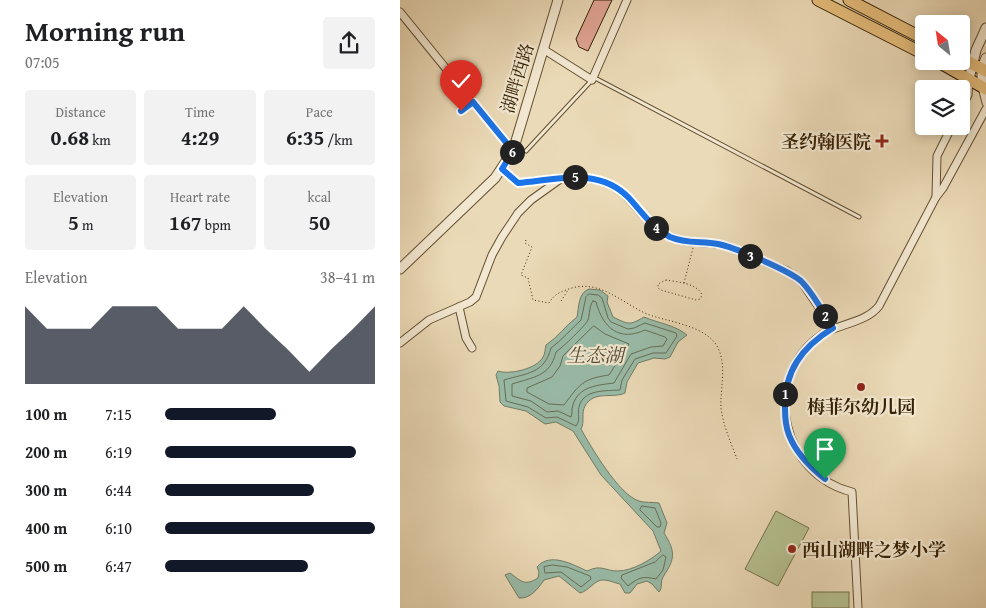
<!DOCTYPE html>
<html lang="en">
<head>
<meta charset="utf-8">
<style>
	:root { --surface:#fff; --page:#f2f2f2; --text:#202124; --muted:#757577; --accent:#111827 }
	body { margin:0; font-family:"Gentium Book Plus","Noto Serif SC",serif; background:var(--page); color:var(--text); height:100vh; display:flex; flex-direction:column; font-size:19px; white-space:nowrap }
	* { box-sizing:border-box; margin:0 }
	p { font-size:16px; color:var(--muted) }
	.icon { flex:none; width:28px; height:28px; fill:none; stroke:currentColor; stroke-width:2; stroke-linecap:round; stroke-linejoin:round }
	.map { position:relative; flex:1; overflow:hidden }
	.panel { display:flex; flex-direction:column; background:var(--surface); width:400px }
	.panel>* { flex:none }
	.needle { width:32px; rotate:330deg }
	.buttons { position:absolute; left:515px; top:15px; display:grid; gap:10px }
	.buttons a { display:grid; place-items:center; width:55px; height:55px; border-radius:5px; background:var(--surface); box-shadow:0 2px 12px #0003; font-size:25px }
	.pin { position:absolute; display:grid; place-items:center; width:42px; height:42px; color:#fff; margin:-51px -21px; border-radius:50% 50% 50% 0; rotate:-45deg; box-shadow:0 0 5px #0007 }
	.pin .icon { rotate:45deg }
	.km { position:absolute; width:25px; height:25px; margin:-12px; border-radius:50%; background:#222; color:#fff; font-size:14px; line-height:25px; text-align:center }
	.round { display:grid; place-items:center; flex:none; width:52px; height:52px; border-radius:5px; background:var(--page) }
	.overview { display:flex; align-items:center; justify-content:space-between; height:85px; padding:0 25px }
	h1 { font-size:28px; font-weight:700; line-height:38px }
	.figures { display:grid; grid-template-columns:repeat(3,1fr); gap:8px; height:85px; padding:5px 25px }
	.figures div { display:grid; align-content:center; border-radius:5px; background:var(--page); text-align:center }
	.figures b { font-size:21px; font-weight:700 }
	.figures small { font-size:14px; font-weight:400 }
	.figures p { font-size:14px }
	.chart { height:140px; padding:10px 25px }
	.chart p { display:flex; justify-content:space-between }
	.chart svg { width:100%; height:90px; margin-top:5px; fill:var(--accent); opacity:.7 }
	ul { padding:0 25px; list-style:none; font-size:16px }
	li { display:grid; grid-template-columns:80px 60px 1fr; align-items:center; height:38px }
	li i { height:12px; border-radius:6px; background:var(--accent) }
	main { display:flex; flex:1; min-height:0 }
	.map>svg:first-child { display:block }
</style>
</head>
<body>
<main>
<section class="panel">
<div class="overview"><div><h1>Morning run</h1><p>07:05</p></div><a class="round"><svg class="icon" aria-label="share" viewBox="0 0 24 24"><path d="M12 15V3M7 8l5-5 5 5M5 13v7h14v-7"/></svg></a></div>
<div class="figures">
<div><p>Distance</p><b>0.68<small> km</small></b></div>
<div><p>Time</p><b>4:29</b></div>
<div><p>Pace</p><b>6:35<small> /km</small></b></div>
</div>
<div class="figures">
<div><p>Elevation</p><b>5<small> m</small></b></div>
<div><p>Heart rate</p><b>167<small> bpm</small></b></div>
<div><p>kcal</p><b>50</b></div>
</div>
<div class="chart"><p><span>Elevation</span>38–41 m</p>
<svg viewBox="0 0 160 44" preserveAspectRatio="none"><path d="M0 44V6L10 17L20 17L30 17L40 6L50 6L60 6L70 17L80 17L90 17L100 6L110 17L120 27L130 38L140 27L150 17L160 6V44z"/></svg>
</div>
<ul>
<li><b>100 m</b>7:15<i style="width:53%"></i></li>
<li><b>200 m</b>6:19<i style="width:91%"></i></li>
<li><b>300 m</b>6:44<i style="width:71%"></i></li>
<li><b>400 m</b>6:10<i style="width:100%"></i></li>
<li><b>500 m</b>6:47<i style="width:68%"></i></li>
</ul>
</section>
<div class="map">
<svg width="586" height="608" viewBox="0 0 586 608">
	<rect width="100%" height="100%" fill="#ebdab7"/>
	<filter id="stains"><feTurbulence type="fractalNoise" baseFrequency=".004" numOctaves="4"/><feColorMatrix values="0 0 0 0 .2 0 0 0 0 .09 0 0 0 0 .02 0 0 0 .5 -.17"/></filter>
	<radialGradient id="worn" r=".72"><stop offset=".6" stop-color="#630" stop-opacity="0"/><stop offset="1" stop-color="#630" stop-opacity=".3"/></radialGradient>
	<g fill="#b5c090" stroke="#74704a">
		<polygon points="376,511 409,528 378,586 345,569"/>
		<rect x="412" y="592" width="37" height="16"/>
	</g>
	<path fill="#99bba8" stroke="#717d66" d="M189 289 200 290 208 296 207 302 213 317C228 324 229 326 244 317 258 323 275 325 287 335L278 342 270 357 265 359 254 358 238 363 227 382 225 393C212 399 194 390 185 406 181 413 185 422 181 429 191 447 219 495 239 501 245 503 252 502 259 503L267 523 264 533C276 552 275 559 263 577 260 583 263 587 259 592L252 584 247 581 237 584 230 593H225L220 584C215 583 209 580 204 580 195 579 189 591 180 593L159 576 144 580C138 589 130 599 119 598L105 575 110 573C122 582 125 586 138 578L139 572 137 567C150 552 172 564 187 571 202 564 204 571 218 571 232 571 251 560 261 551L253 531 201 475 173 431 156 422 145 424 126 411 104 406 100 402 99 386 96 375 98 371C109 375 137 369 143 357 145 354 145 349 146 345 158 337 165 326 177 317 179 307 178 293 189 289Z"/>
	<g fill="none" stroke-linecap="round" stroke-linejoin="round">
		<g stroke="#666e56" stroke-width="1">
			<path d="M189 294 198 295 202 298 208 318 211 322 228 329 234 328 245 323 276 333 277 336 266 353H253L235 359 222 380 220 390C206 391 183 389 179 407 177 414 181 420 176 426L157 417 146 418 128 407 106 401 104 380C127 373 144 374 151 348 162 340 171 329 181 320L186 297Z"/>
			<path d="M193 301 196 302C203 328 219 342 245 330L265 337 267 339 263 346 251 347 231 354 214 383C199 385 178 386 173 405 171 409 173 413 171 417L158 411 147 412 131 401 112 396V384C133 377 150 377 156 352 162 348 186 325 188 320 190 314 189 306 193 301Z"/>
			<path d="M194 326 205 334 229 344 209 375C182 379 180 384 164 405L149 404 127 392V388L152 377 160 366 163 356Z"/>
			<polygon points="242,506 255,508 261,523 260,527 257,527 240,510"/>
			<path d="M263 555 266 557 263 570 256 579C243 576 239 577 228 586L221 578 222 575 255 562Z"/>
			<polygon points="153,565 167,567 190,576 191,579 181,587 161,572 145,573 144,567"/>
		</g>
	</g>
	<polygon fill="#dfa393" stroke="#342004" points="194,0 212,0 188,51 179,47 176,39"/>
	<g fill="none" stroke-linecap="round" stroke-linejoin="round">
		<g stroke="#624e31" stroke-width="5">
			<g id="service">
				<polyline points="195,78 459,217"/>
				<polyline points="61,111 72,102"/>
				<polyline points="126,151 192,80"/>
			</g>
		</g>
		<g stroke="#624e31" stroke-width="9">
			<g id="minor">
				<polyline points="0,12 113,151"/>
				<polyline points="143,49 192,80 227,0"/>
				<polyline points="582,87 586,103"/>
				<polyline points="561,108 568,95 569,79"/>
				<path d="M102 169 118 183C155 180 199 166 229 199 242 213 253 229 271 237 289 245 308 241 327 246L387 271 401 281 433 328"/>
				<polyline points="536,197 537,156 552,126"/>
				<polyline points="59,307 66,338 72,348"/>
				<polyline points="0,343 29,320 70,302 76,297 92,255 102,237 118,213 131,200 159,180"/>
				<path d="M458 608 452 492C383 475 361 384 416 339 434 323 464 325 479 306L536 197 543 188 586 109"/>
			</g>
		</g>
		<g stroke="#624e31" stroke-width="11">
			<g id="tertiary">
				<polyline points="569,79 576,50 586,28"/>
				<polyline points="582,87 582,68 586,58"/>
				<polyline points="0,269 95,178 113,151 158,0"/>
			</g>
		</g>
		<g stroke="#342004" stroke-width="13">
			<g id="primary">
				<polyline points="418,0 524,54"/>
				<polyline points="449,0 524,39"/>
				<polyline points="561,58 586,71"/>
				<polyline points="537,61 586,89"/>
			</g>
		</g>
		<g stroke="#342004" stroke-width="1" stroke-dasharray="1 2.5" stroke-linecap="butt">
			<path d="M126 240 125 243 132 247 121 275 128 278 133 300 149 303C154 295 158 293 166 290 198 277 220 302 247 314 267 322 307 325 318 348 327 366 320 388 321 408 323 425 331 443 337 459"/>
			<path d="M266 280C277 282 297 283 302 295L300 299 296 300 261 290 258 288V284Z"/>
			<polyline points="284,283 293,248"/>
			<polyline points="161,301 168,290"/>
		</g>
		<use href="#service" stroke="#f2e7d0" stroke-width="3"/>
		<use href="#minor" stroke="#f2e7d0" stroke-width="7"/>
		<use href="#tertiary" stroke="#f2e7d0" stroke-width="9"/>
		<use href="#primary" stroke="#e6bd7c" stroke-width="11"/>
	</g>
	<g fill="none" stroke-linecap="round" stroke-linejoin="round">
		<g stroke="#fff" stroke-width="10">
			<path id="route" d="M61 111 73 102 113 151 102 169 118 183C156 180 198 166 229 198 242 212 252 228 270 237 286 244 302 241 318 244 334 247 390 271 401 281 414 294 423 313 433 328 402 347 384 371 385 409 385 417 386 427 389 435 396 453 411 468 425 479"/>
		</g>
		<use href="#route" stroke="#1a73e8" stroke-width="6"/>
	</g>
	<g fill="#8f2418" stroke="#f2e7d0" stroke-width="2">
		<path d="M479.5 133.5h5v5h5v5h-5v5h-5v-5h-5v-5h5z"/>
		<circle cx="461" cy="387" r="5"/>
		<circle cx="392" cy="549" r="5"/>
	</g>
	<g text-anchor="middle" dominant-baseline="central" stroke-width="4.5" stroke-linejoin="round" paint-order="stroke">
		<g font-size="18" fill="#342004" stroke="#f2e7d0">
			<text transform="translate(117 78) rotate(-73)">湖畔西路</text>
		</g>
		<g font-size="18" font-weight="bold" fill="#342004" stroke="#f2e7d0" text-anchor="end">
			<text x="471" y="141">圣约翰医院</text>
			<text x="461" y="406" text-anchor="middle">梅菲尔幼儿园</text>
			<text x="402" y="549" text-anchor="start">西山湖畔之梦小学</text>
		</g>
		<g font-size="19" font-style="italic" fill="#524e35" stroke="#f2e7d0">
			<text x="195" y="355">生态湖</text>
		</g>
	</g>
	<rect width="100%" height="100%" filter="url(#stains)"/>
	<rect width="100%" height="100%" fill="url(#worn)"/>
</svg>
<div class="buttons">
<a><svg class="needle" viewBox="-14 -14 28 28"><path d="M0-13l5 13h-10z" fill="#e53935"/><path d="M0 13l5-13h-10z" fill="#757577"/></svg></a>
<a><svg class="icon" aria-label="layers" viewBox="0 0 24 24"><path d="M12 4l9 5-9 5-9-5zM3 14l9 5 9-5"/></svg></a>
</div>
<div class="pin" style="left:425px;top:479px;background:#1e9e55"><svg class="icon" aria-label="arrive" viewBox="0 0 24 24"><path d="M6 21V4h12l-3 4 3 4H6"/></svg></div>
<div class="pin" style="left:61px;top:111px;background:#d93025"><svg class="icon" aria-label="check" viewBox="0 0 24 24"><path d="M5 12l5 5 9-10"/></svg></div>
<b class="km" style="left:385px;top:394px">1</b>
<b class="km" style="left:425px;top:316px">2</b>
<b class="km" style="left:350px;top:256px">3</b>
<b class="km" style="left:256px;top:228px">4</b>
<b class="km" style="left:175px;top:177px">5</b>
<b class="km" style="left:112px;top:152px">6</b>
</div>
</main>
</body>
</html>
